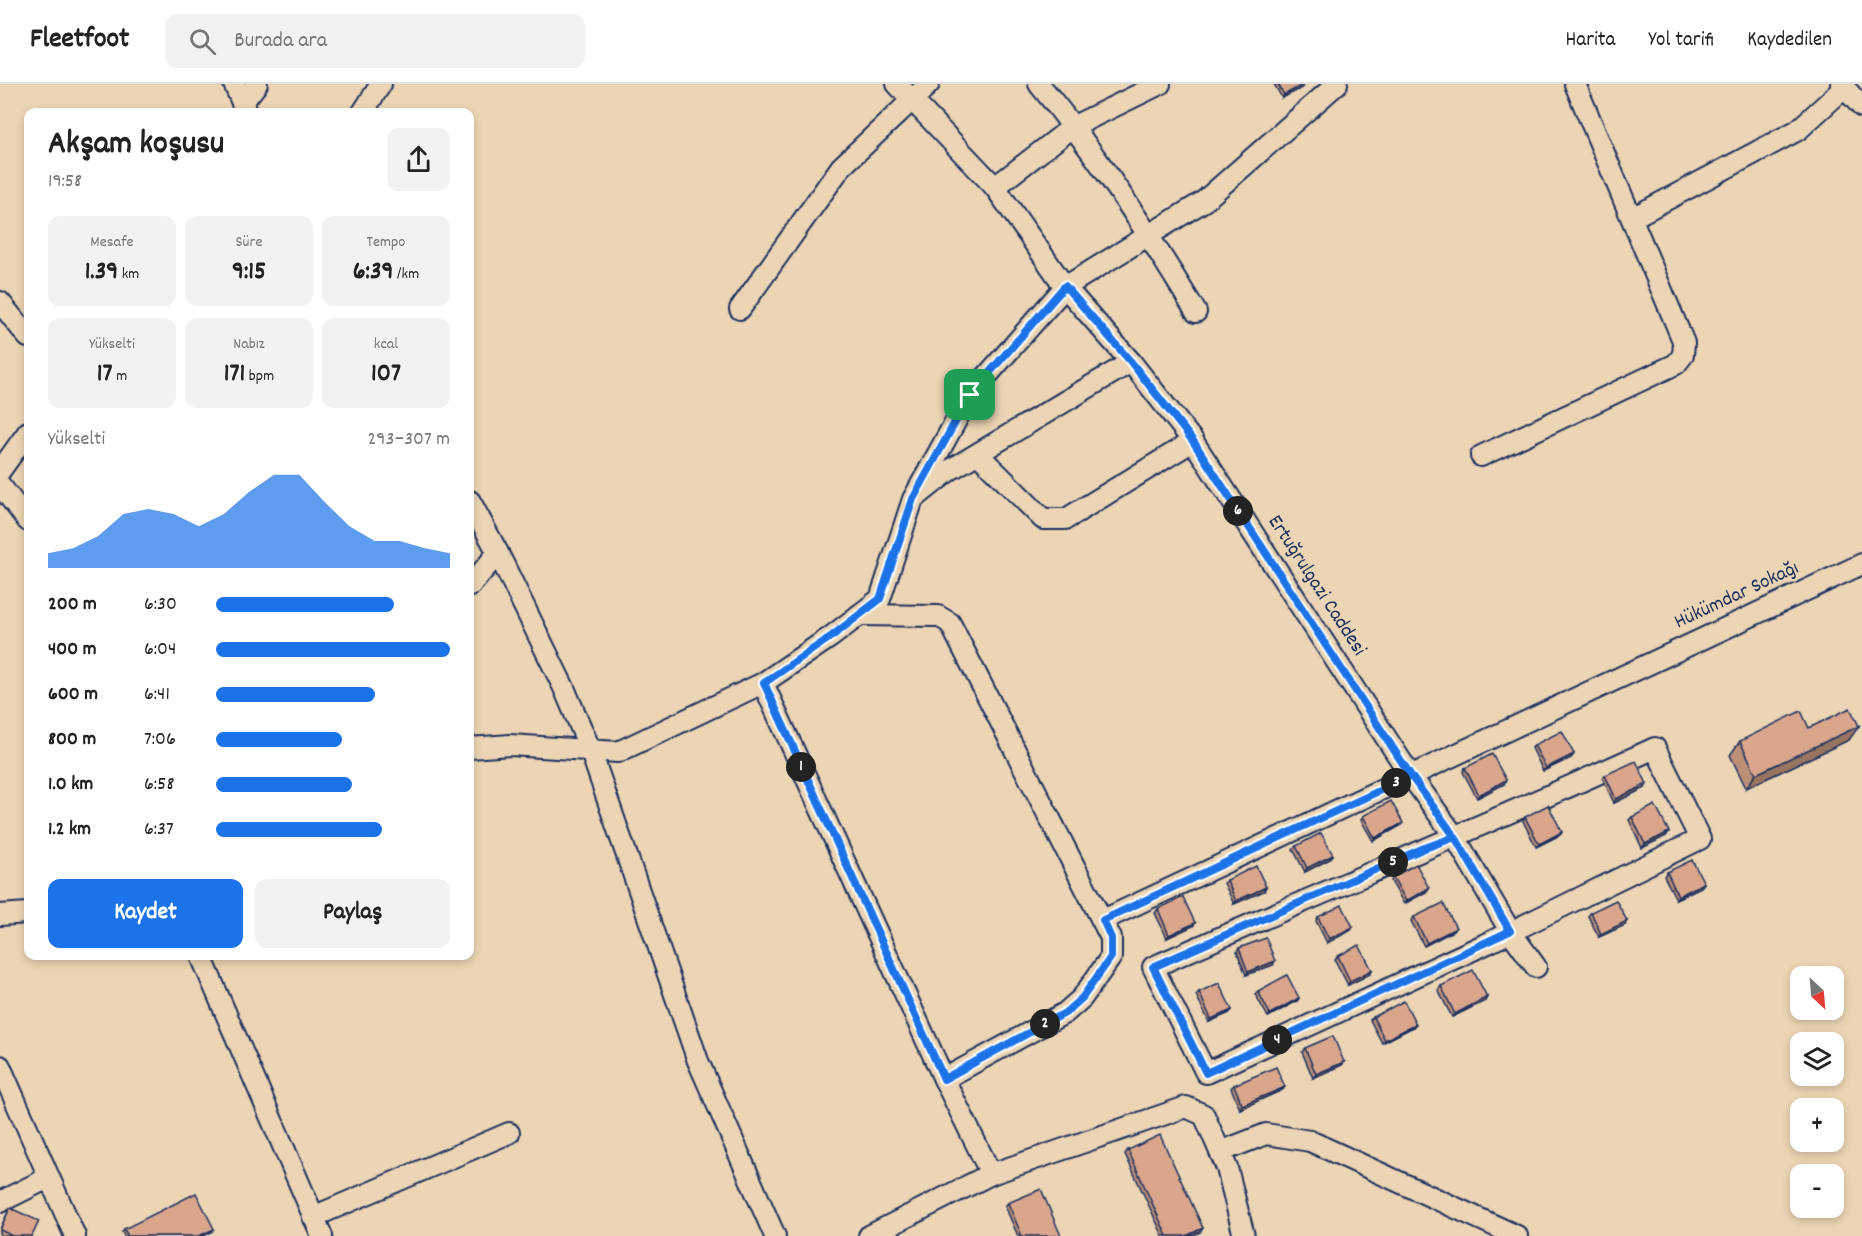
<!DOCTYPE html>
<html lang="tr">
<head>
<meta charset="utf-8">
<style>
	:root { --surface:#fff; --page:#f2f2f2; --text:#222; --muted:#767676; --line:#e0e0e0; --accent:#1a73e8 }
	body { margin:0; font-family:Dekko,sans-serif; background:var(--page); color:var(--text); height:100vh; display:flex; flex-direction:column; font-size:22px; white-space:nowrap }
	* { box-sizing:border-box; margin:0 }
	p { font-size:20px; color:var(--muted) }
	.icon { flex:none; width:33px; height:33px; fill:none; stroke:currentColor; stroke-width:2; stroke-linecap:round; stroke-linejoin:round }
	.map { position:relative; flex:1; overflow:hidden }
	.side { position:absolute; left:24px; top:24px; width:450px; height:852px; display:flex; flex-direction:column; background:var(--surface); border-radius:12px; box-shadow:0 3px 9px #0003 }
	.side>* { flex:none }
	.needle { width:39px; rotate:154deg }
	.fabs { position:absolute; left:1790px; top:882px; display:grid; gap:12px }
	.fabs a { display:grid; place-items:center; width:54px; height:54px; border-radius:12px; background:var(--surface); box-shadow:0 3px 9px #0003; font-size:30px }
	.pin { position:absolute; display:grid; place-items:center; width:51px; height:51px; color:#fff; margin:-26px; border-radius:12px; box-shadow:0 3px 9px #0006 }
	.km { position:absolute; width:30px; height:30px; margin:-15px; border-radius:50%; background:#222; color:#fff; font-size:16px; line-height:30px; text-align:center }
	.round { display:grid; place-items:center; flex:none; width:63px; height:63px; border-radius:12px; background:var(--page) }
	.summary { display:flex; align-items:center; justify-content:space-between; height:102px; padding:0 24px }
	h1 { font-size:33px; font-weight:700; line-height:45px }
	.stats { display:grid; grid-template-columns:repeat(3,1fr); gap:9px; height:102px; padding:6px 24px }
	.stats div { display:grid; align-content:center; border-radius:12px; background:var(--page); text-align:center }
	.stats b { font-size:26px; font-weight:700 }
	.stats small { font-size:16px; font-weight:400 }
	.stats p { font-size:16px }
	.chart { height:168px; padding:12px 24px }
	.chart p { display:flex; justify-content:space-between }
	.chart svg { width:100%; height:108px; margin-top:6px; fill:var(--accent); opacity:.7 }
	.button { display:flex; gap:12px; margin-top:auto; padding:12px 24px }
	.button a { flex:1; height:69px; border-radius:12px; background:var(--accent); color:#fff; font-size:24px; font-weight:700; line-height:69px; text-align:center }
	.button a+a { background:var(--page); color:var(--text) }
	ul { padding:0 24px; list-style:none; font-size:20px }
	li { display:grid; grid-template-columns:96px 72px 1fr; align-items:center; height:45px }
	li i { height:15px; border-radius:8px; background:var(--accent) }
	header { display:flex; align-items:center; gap:36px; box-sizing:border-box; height:84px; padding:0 30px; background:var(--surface); border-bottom:2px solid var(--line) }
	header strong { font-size:28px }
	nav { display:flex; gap:33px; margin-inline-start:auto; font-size:21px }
	.search { width:420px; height:54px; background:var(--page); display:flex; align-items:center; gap:15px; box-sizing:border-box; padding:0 21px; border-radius:12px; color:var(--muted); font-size:22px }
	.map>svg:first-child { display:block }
</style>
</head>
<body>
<header>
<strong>Fleetfoot</strong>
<div class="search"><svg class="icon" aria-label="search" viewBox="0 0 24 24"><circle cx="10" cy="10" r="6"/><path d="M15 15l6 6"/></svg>Burada ara</div>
<nav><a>Harita</a><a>Yol tarifi</a><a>Kaydedilen</a></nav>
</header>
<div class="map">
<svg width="1862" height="1152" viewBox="0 0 1862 1152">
	<rect width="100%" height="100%" fill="#ebd5b4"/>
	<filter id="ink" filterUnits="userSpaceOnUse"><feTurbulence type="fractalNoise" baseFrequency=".0167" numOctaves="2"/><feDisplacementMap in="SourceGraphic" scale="12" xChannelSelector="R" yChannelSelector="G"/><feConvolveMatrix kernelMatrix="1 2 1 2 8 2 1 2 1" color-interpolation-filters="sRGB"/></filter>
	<g filter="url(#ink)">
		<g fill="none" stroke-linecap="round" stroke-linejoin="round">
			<g stroke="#1b2f5e" stroke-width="24">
				<g id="minor">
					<polyline points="234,0 246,28"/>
					<polyline points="897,0 995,103 1074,42 1160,0"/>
					<path d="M1039 0C1098 71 1148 149 1196 228"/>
					<polyline points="1841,0 1862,23"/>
					<polyline points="242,19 257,0"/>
					<polyline points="363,28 381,0"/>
					<polyline points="995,103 1065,203 1131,278 1193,357 1411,692 1455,753 1510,847 1536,883"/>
					<polyline points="1632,134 1798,46 1844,4"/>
					<polyline points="0,218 28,253"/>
					<polyline points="740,225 841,83 929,0"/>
					<polyline points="978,370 1043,435 1066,435 1193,357"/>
					<polyline points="1481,372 1676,280 1683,271 1684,259 1575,0"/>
					<polyline points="0,387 28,348"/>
					<polyline points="0,401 28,437"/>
					<polyline points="920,410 950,386 1131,278"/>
					<polyline points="470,417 498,469 564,604 590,665 698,977 775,1152"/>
					<polyline points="470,502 498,469"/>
					<polyline points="859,531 938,532 950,539 1111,854 1111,873 1082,914 1065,929 944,995"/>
					<polyline points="763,599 944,995 991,1090"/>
					<polyline points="470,664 510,661 618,668 763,599 832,552 880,515 913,415 970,311 1065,203 1204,117 1337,0"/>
					<path d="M1655 664 1700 755 1490 858 1206 989 1153 883C1320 809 1489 740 1655 664Z"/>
					<polyline points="0,831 28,829"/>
					<polyline points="1103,836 1862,480"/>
					<polyline points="201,872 322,1152"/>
					<polyline points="0,982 75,1152"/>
					<polyline points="1220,1068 1266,1050 1310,1057 1517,1152"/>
					<polyline points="0,1118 48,1094"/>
					<polyline points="313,1133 509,1049"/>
					<polyline points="869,1152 991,1090 1186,1023 1204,1031 1227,1084 1244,1152"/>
				</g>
			</g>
			<use href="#minor" stroke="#ebd5b4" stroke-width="20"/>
		</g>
		<g fill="#bb8f78" stroke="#1b2f5e" stroke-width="1.5">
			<polygon points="1274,0 1304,0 1302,4 1282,14"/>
			<polygon points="1809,644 1849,656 1746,704 1730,671 1740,657"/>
			<polygon points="1534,661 1574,670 1571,674 1543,687 1532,664"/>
			<polygon points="1465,684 1504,700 1477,714 1463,688"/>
			<polygon points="1605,691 1645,704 1614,719 1603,695"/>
			<polygon points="1363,732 1400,742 1373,757 1361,736"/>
			<polygon points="1525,733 1562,748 1560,751 1536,763 1523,737"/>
			<polygon points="1632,733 1666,752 1642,764 1629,736"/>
			<polygon points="1296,762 1333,771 1330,775 1305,788 1293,765"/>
			<polygon points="1667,788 1704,799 1701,803 1676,815 1664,792"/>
			<polygon points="1393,793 1429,804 1426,808 1404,820 1391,797"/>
			<polygon points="1227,796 1264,807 1234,820 1224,799"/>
			<polygon points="1158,825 1195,839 1193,842 1167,854 1155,829"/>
			<polygon points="1591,828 1625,841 1599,853 1588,832"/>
			<polygon points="1318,833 1351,846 1327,859 1316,837"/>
			<polygon points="1414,833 1456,844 1453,847 1424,862 1411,837"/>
			<polygon points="1239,864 1273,881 1246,891 1237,868"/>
			<polygon points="1338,872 1370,890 1348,901 1335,876"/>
			<polygon points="1441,902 1487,913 1485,917 1452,933 1438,906"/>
			<polygon points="1258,907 1299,914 1297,917 1268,933 1255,910"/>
			<polygon points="1199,908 1232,926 1229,929 1209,938 1196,911"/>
			<polygon points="1373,933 1413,943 1382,959 1370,936"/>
			<polygon points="1305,964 1344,978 1342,981 1313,994 1302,968"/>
			<polygon points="1234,1001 1282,1006 1240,1025 1231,1004"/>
			<polygon points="1128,1066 1203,1144 1200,1148 1191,1152 1163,1152 1125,1070"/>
			<polygon points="1008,1119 1061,1152 1018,1152 1005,1122"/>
			<polygon points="10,1124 32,1152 3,1152 0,1151 0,1145"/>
			<polygon points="124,1145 211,1148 204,1152 124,1152 122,1148"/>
		</g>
		<g fill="#987462" stroke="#1b2f5e" stroke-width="1.5">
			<polygon points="1304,0 1302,4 1282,14 1284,11"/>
			<polygon points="1859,642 1849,656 1746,704 1756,690"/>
			<polygon points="1574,670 1571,674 1543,687 1546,684"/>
			<polygon points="1506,696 1504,700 1477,714 1479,711"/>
			<polygon points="1647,700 1645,704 1614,719 1616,715"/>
			<polygon points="1403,739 1400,742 1373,757 1375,754"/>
			<polygon points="1562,748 1560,751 1536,763 1539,760"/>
			<polygon points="1669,748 1666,752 1642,764 1645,760"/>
			<polygon points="1333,771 1330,775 1305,788 1307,784"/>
			<polygon points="1704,799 1701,803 1676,815 1678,812"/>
			<polygon points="1266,803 1264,807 1234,820 1236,817"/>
			<polygon points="1429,804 1426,808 1404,820 1406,817"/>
			<polygon points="1627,837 1625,841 1599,853 1601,850"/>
			<polygon points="1195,839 1193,842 1167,854 1169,851"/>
			<polygon points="1353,843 1351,846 1327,859 1329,855"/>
			<polygon points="1456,844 1453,847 1424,862 1427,859"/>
			<polygon points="1275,877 1273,881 1246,891 1248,888"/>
			<polygon points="1372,886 1370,890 1348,901 1350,897"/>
			<polygon points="1487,913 1485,917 1452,933 1455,930"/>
			<polygon points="1299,914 1297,917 1268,933 1270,930"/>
			<polygon points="1232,926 1229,929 1209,938 1211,935"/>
			<polygon points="1416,940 1413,943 1382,959 1385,956"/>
			<polygon points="1344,978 1342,981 1313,994 1316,990"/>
			<polygon points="1285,1003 1282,1006 1240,1025 1242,1021"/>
			<polygon points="1203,1144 1200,1148 1191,1152 1186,1152"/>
			<polygon points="214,1145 211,1148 204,1152 199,1152"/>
		</g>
		<g fill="#d9a68c" stroke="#1b2f5e" stroke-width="1.5">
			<polygon points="1278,0 1304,0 1284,11"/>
			<polygon points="1850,624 1859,642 1756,690 1740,657 1801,627 1809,644"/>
			<polygon points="1562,647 1574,670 1546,684 1534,661"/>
			<polygon points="1492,670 1506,696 1479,711 1465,684"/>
			<polygon points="1636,677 1647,700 1616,715 1605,691"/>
			<polygon points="1391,717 1403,739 1375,754 1363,732"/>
			<polygon points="1548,721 1562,748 1539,760 1525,733"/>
			<polygon points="1655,721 1669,748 1645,760 1632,733"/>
			<polygon points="1321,749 1333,771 1307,784 1296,762"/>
			<polygon points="1692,776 1704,799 1678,812 1667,788"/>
			<polygon points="1416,780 1429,804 1406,817 1393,793"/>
			<polygon points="1256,782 1266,803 1236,817 1227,796"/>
			<polygon points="1183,813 1195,839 1169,851 1158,825"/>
			<polygon points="1616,816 1627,837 1601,850 1591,828"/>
			<polygon points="1443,819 1456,844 1427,859 1414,833"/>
			<polygon points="1342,821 1353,843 1329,855 1318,833"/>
			<polygon points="1266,854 1275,877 1248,888 1239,864"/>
			<polygon points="1359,861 1372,886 1350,897 1338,872"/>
			<polygon points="1473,886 1487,913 1455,930 1441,902"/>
			<polygon points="1287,891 1299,914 1270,930 1258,907"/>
			<polygon points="1219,899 1232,926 1211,935 1199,908"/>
			<polygon points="1404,917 1416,940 1385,956 1373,933"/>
			<polygon points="1333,952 1344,978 1316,990 1305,964"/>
			<polygon points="1276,983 1285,1003 1242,1021 1234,1001"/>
			<polygon points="1160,1051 1203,1144 1186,1152 1167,1152 1128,1066"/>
			<polygon points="1041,1105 1061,1152 1022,1152 1008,1119"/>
			<polygon points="196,1109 214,1145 199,1152 128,1152 124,1145"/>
			<polygon points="10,1124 39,1137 32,1152 13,1152 0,1146"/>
		</g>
	</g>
	<g fill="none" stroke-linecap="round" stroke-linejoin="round" filter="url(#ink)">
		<g stroke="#fff" stroke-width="12">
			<polyline id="route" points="970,311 913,415 880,515 832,552 764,599 944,995 1065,929 1082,914 1111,873 1111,854 1103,836 1411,692 1455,753 1510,847 1206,989 1153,883 1422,765 1455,753 1411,692 1193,357 1131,278 1065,202 970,311"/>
		</g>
		<use href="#route" stroke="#1a73e8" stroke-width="8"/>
	</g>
	<g text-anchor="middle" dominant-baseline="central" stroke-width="5" stroke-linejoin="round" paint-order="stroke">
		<g font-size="21" fill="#1b2f5e" stroke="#ebd5b4">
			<text transform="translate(1316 502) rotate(57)">Ertuğrulgazi Caddesi</text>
			<text transform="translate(1737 512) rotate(-25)">Hükümdar Sokağı</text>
		</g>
	</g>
</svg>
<div class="fabs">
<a><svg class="needle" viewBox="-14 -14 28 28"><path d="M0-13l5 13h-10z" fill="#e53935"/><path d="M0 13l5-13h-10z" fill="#767676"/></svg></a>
<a><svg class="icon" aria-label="layers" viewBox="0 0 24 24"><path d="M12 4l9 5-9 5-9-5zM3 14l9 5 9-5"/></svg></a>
<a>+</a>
<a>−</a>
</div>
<div class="pin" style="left:970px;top:311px;background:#1e9e55"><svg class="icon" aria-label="arrive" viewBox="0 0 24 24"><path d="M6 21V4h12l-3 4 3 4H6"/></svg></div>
<b class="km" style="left:801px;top:683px">1</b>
<b class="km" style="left:1045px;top:940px">2</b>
<b class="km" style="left:1396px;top:699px">3</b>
<b class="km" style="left:1277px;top:956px">4</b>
<b class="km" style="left:1393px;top:778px">5</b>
<b class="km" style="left:1238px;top:427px">6</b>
<section class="side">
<div class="summary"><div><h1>Akşam koşusu</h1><p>19:58</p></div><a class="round"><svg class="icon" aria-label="share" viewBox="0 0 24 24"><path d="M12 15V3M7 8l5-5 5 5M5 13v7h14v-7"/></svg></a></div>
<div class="stats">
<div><p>Mesafe</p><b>1.39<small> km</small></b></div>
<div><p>Süre</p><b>9:15</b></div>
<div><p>Tempo</p><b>6:39<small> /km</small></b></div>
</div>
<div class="stats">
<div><p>Yükselti</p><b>17<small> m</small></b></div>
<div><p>Nabız</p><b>171<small> bpm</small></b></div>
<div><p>kcal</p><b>107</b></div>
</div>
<div class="chart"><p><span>Yükselti</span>293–307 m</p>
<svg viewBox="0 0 160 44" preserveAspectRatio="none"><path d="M0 44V38L10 36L20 31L30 22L40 20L50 22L60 27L70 22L80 13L90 6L100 6L110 17L120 27L130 33L140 33L150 36L160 38V44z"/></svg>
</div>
<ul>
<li><b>200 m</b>6:30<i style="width:76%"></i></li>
<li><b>400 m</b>6:04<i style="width:100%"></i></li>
<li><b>600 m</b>6:41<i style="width:68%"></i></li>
<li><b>800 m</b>7:06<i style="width:54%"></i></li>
<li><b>1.0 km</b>6:58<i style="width:58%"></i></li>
<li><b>1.2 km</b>6:37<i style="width:71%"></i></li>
</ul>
<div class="button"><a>Kaydet</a><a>Paylaş</a></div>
</section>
</div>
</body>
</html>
